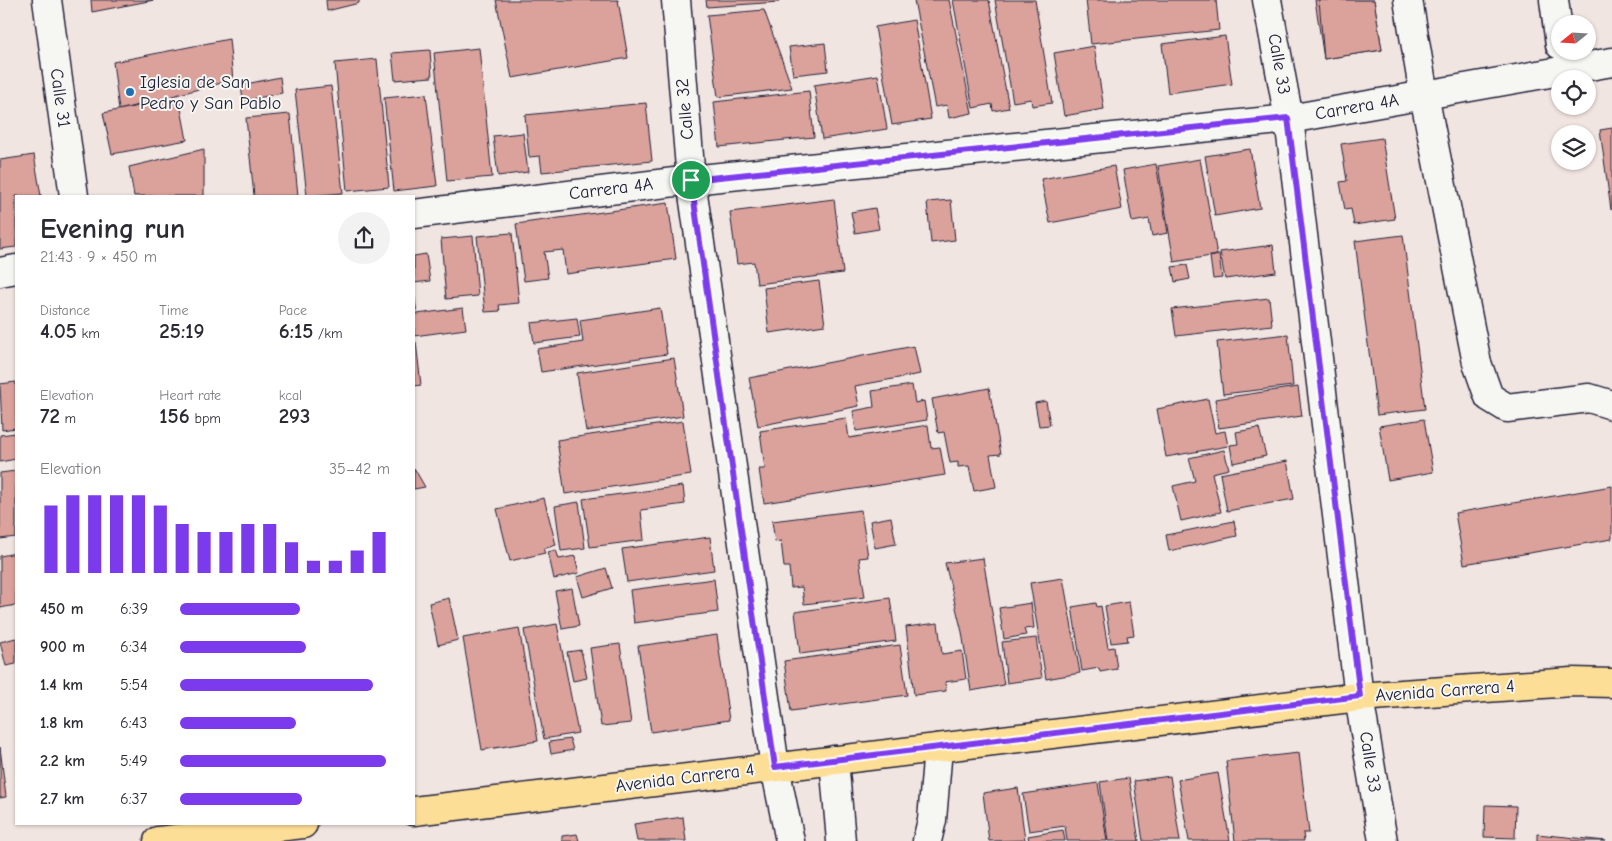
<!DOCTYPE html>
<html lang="en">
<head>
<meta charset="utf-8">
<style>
	:root { --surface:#fff; --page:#f2f2f3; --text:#2b2b33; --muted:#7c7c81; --accent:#7c3aed }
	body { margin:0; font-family:"Comic Neue",sans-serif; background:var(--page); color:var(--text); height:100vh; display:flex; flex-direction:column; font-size:19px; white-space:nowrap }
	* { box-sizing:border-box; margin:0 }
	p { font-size:16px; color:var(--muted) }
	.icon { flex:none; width:28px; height:28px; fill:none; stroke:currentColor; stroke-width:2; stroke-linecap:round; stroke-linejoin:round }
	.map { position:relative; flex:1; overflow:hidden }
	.panel { position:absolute; left:15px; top:195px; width:400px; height:630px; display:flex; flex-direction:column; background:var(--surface); border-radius:0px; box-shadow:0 1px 4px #0004 }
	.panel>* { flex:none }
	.needle { width:32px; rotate:252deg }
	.tools { position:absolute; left:1551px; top:15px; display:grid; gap:10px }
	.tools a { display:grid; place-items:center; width:45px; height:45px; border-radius:50%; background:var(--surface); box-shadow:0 1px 4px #0004; font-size:25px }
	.pin { position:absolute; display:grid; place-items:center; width:42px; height:42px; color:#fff; margin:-21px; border:2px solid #fff; border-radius:50%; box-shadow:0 1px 5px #0007 }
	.round { display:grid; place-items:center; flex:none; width:52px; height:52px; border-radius:26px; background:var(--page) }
	.overview { display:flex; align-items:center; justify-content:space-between; height:85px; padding:0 25px }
	h1 { font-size:28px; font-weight:700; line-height:38px }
	.metrics { display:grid; grid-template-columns:repeat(3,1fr); gap:8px; height:85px; padding:5px 25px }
	.metrics div { display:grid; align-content:center }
	.metrics b { font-size:21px; font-weight:700 }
	.metrics small { font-size:14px; font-weight:400 }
	.metrics p { font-size:14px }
	.chart { height:140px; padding:10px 25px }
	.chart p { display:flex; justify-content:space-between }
	.chart svg { width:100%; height:90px; margin-top:5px; stroke:var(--accent); stroke-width:6 }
	ul { padding:0 25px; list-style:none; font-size:16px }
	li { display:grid; grid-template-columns:80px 60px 1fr; align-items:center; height:38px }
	li i { height:12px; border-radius:6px; background:var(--accent) }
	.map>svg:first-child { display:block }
</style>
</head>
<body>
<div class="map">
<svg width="1612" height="841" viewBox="0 0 1612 841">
	<rect width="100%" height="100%" fill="#f1e5e1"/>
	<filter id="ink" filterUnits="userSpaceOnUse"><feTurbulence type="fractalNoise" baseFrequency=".02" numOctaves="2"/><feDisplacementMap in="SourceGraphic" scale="10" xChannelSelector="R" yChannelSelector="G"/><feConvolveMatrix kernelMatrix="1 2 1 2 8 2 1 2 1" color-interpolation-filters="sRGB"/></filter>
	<g filter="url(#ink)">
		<g fill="#dba19b" stroke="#22223b">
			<polygon points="91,0 154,0 92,12"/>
			<polygon points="326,0 359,0 359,3 327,11"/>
			<polygon points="496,0 618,0 628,58 512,78"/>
			<polygon points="706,0 779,0 779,2 707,7"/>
			<polygon points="914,0 949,0 972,113 949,118 947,105 935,107"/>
			<polygon points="953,0 989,0 1009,108 993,111 992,104 973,108"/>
			<polygon points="995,0 1035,0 1052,103 1032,106 1031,99 1013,102"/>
			<polygon points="1086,0 1216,0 1219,30 1091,44"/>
			<polygon points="1315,0 1374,0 1382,50 1324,59"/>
			<polygon points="1319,0 1374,0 1382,50 1324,59"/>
			<polygon points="764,10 792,88 718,97 707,15"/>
			<polygon points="914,20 931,119 892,125 875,27"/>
			<polygon points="1225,36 1232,84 1168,93 1162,44"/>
			<polygon points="229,39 233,80 119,110 113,62"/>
			<polygon points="825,43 828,71 793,75 789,47"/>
			<polygon points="1094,46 1104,109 1064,116 1054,53"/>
			<polygon points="479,48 492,177 447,181 434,53"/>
			<polygon points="430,50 432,77 395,80 392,53"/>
			<polygon points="377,59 389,187 347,191 335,63"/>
			<polygon points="878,75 887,129 822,139 814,85"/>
			<polygon points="280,77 282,93 243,101 241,85"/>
			<polygon points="331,86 343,193 307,196 295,90"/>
			<polygon points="809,91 814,137 719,147 714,102"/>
			<polygon points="426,94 437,186 394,191 384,98"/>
			<polygon points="179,98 187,140 112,154 103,113"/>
			<polygon points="646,103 652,161 542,172 540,156 529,157 525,115"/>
			<polygon points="290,114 298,196 254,196 246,118"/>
			<polygon points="1612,128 1612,209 1611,210 1600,130"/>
			<polygon points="523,133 528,172 498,176 493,136"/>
			<polygon points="1382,138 1395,219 1354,225 1351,209 1345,210 1340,182 1347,181 1341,144"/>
			<polygon points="204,149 204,196 134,196 129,167"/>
			<polygon points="1250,149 1260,208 1215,216 1205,156"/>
			<polygon points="34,155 41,196 16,196 16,247 0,249 0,160"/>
			<polygon points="1200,159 1217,255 1174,262 1158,166"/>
			<polygon points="1156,164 1168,233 1152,236 1149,219 1132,222 1123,170"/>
			<polygon points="1114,166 1122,209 1050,223 1041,179"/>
			<polygon points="834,199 843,273 757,284 754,262 737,264 730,212"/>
			<polygon points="951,200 955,240 931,243 927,202"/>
			<polygon points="668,203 676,259 566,274 563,250 544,252 548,278 524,281 516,224"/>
			<polygon points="875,208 879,229 855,233 851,212"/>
			<polygon points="512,233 519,303 499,305 500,311 485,312 477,236"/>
			<polygon points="1403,235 1425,409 1377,415 1355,241"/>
			<polygon points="473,236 478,296 446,299 441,239"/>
			<polygon points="1273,245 1276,272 1225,279 1220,252"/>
			<polygon points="426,254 430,281 414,283 414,256"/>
			<polygon points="1219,255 1222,278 1213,279 1210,257"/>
			<polygon points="1187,265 1190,279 1175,282 1172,267"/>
			<polygon points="819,281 825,325 769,333 764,288"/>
			<polygon points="414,292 417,314 463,308 466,329 414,336"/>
			<polygon points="1269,298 1272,325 1176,336 1172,309"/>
			<polygon points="660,308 667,354 541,372 537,349 583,342 580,320"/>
			<polygon points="577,318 580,337 534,343 531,323"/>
			<polygon points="1288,334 1293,386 1223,394 1217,342"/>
			<polygon points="416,342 421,385 414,386 414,343"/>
			<polygon points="914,346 920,374 855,386 859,406 758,426 749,378"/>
			<polygon points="674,358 683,416 586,431 577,373"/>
			<polygon points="16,382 16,428 2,430 0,384"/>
			<polygon points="912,385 915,403 924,401 927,420 856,431 853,411 874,407 872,391"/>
			<polygon points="1298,387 1302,416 1219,428 1215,399"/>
			<polygon points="989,388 1001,454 990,455 996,487 974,491 969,466 958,467 958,462 950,463 944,432 938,433 932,399"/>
			<polygon points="1208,399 1215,433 1225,431 1228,446 1166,457 1157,409"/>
			<polygon points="1046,401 1050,425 1039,426 1035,403"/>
			<polygon points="846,418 849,438 928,425 931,448 940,447 945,475 764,503 759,469 765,469 760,431"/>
			<polygon points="1424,419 1433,472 1388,480 1379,426"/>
			<polygon points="683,421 691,475 565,494 557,440"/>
			<polygon points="1259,428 1266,456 1233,463 1230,445 1238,444 1236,432"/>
			<polygon points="16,433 16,459 0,462 0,435"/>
			<polygon points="1224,450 1229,469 1212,473 1221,512 1181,521 1173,486 1195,481 1189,458"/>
			<polygon points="1287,461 1294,499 1227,511 1220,474"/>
			<polygon points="414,468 425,487 414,489"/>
			<polygon points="16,471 16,537 0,539 0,473"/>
			<polygon points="683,486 685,504 641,510 644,540 590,547 583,499"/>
			<polygon points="1612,486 1612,539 1464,564 1455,513"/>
			<polygon points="544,498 556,545 543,549 545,553 510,561 497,509"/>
			<polygon points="579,502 585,548 561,551 555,506"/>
			<polygon points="861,510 868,557 859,558 865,597 804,604 802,587 791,588 789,567 784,567 781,541 775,542 772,521"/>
			<polygon points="891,517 896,544 875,548 870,521"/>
			<polygon points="1234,521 1237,536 1169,551 1166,535"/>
			<polygon points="710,537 714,570 627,582 622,549"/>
			<polygon points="556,550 559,559 575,556 579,573 554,579 548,552"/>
			<polygon points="16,553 16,605 0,608 0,556"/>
			<polygon points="983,558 1004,685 971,691 962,632 945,563"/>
			<polygon points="606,568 612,588 583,597 577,577"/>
			<polygon points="1063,578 1080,673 1046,679 1030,583"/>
			<polygon points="714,579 718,612 634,623 630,590"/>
			<polygon points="572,588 579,626 562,629 555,591"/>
			<polygon points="449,598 458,640 438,645 429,603"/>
			<polygon points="890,598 896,641 800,654 795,612"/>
			<polygon points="1129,602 1134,635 1127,636 1128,641 1111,643 1105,606"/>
			<polygon points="1031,603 1034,628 1024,629 1026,635 1004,639 999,608"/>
			<polygon points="1096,603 1097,607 1101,606 1108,648 1114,647 1117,669 1100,672 1099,668 1082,671 1072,607"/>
			<polygon points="938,623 942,654 962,651 966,679 945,682 946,691 914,695 906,627"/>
			<polygon points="557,624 578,733 544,739 524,630"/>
			<polygon points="519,628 538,741 482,750 463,638"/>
			<polygon points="717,635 729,720 651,732 638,646"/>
			<polygon points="16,638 16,664 6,666 0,642"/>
			<polygon points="1036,638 1042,678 1007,683 1002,642"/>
			<polygon points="620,644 631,723 601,726 590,648"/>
			<polygon points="900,645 907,695 791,711 784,661"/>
			<polygon points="581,650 587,678 573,681 567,652"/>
			<polygon points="570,739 573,750 551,754 549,742"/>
			<polygon points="0,747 6,797 0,798"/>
			<polygon points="1299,753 1309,833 1303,833 1304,841 1235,841 1226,761"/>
			<polygon points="1218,773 1230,841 1189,841 1178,780"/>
			<polygon points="1170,776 1180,841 1143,841 1134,781"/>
			<polygon points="1129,778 1139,841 1108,841 1100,782"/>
			<polygon points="1098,783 1107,841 1067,841 1065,826 1029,831 1023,794"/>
			<polygon points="1018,788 1025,840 989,841 983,793"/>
			<polygon points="1485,805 1516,806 1515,838 1484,837"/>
			<polygon points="683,817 686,841 637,841 634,824"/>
			<polygon points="1063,830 1065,841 1029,841 1028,836"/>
			<polygon points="577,834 579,841 562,841 562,836"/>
			<polygon points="1537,834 1606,841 1537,841"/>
		</g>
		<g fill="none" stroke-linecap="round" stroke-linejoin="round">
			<g stroke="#22223b" stroke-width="31">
				<g id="minor">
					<polyline points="47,0 74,196"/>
					<polyline points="676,0 691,180 775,767 790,841"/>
					<polyline points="1267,0 1289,119 1359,697 1383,841"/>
					<polyline points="1408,0 1424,95 1477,363 1489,397 1507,408 1589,398 1612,405"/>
					<polyline points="1554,0 1560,45"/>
					<polyline points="414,214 691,180 1289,119 1612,62"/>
					<polyline points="0,272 16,269"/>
					<polyline points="834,760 841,841"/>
					<polyline points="927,841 932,820 938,748"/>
				</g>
			</g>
			<g stroke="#22223b" stroke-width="31">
				<g id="major">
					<polyline points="414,811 1359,697 1572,682 1612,683"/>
					<polyline points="158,841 303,824"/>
				</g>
			</g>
			<use href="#minor" stroke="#f6f6f2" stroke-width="28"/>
			<use href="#major" stroke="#fdde96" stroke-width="28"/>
		</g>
	</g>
	<g fill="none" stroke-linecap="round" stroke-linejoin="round" filter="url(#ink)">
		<g stroke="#fff" stroke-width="10">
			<polygon id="route" points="1288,118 1360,696 775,767 691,180"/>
		</g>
		<use href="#route" stroke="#7c3aed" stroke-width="6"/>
	</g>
	<circle fill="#1f6fb2" stroke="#f6f6f2" stroke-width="2" cx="130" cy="92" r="5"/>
	<g text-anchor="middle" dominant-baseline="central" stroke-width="4" stroke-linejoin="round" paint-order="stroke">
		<g font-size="18" fill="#22223b" stroke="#f6f6f2">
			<text transform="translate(1279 64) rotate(80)">Calle 33</text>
			<text transform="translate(60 98) rotate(82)">Calle 31</text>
			<text transform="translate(1357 107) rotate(-10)">Carrera 4A</text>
			<text transform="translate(685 109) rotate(-95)">Calle 32</text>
			<text transform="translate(611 189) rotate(-7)">Carrera 4A</text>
			<text transform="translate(1445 691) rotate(-4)">Avenida Carrera 4</text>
			<text transform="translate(1370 762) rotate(81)">Calle 33</text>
			<text transform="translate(685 778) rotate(-7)">Avenida Carrera 4</text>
		</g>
		<g font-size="18" fill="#22223b" stroke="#f6f6f2" text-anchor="start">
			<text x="140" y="82">Iglesia de San<tspan x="140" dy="21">Pedro y San Pablo</tspan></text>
		</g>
	</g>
</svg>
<div class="tools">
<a><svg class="needle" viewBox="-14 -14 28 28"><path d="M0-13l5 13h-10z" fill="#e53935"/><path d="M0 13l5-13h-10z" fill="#7c7c81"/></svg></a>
<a><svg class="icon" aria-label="locate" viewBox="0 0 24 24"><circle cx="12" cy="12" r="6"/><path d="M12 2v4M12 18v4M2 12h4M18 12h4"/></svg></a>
<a><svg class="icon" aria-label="layers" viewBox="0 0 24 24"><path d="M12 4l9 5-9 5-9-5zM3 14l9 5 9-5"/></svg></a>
</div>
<div class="pin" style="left:691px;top:180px;background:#1e9e55"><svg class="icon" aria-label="arrive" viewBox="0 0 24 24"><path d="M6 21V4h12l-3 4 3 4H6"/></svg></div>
<section class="panel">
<div class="overview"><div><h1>Evening run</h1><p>21:43 · 9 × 450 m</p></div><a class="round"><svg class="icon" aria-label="share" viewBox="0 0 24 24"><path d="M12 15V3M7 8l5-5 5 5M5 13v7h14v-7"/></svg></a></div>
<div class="metrics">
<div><p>Distance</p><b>4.05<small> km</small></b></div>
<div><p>Time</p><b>25:19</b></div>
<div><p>Pace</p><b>6:15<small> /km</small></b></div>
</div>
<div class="metrics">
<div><p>Elevation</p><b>72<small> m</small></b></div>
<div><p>Heart rate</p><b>156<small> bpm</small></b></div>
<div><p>kcal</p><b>293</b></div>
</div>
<div class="chart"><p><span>Elevation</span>35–42 m</p>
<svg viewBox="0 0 160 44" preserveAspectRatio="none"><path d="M5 44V11M15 44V6M25 44V6M35 44V6M45 44V6M55 44V11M65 44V20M75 44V24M85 44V24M95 44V20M105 44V20M115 44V29M125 44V38M135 44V38M145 44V33M155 44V24"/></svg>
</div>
<ul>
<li><b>450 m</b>6:39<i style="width:57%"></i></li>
<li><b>900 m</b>6:34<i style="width:60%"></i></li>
<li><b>1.4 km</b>5:54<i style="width:92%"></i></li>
<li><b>1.8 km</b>6:43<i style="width:55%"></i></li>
<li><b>2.2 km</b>5:49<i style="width:98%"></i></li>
<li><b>2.7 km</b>6:37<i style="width:58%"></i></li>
</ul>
</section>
</div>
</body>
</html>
